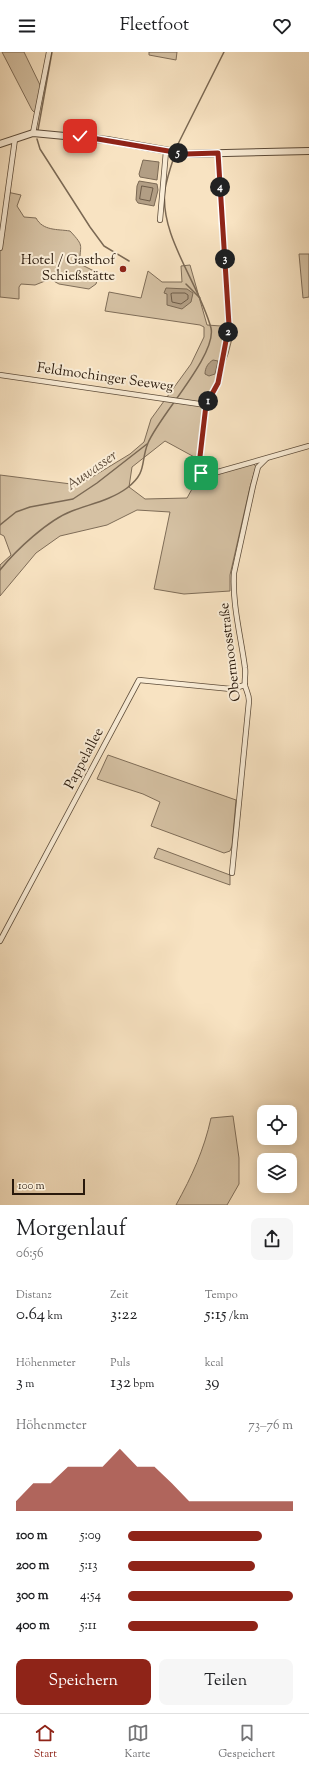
<!DOCTYPE html>
<html lang="de">
<head>
<meta charset="utf-8">
<style>
	:root { --surface:#fff; --page:#f6f6f6; --text:#202124; --muted:#757577; --line:#e0e0e0; --accent:#8f2418 }
	body { margin:0; font-family:"Sorts Mill Goudy",serif; background:var(--page); color:var(--text); height:100vh; display:flex; flex-direction:column; font-size:15px; white-space:nowrap }
	* { box-sizing:border-box; margin:0 }
	p { font-size:13px; color:var(--muted) }
	.icon { flex:none; width:22px; height:22px; fill:none; stroke:currentColor; stroke-width:2; stroke-linecap:round; stroke-linejoin:round }
	.map { position:relative; height:1153px; overflow:hidden }
	.details { display:flex; flex-direction:column; background:var(--surface); flex:1 }
	.details>* { flex:none }
	.controls { position:absolute; left:257px; top:1053px; display:grid; gap:8px }
	.controls a { display:grid; place-items:center; width:40px; height:40px; border-radius:8px; background:var(--surface); box-shadow:0 2px 10px #0003; font-size:20px }
	.scale { position:absolute; left:12px; bottom:10px; width:73px; box-sizing:border-box; padding-left:4px; border:2px solid #29190c; border-top:0; font-size:11px; line-height:14px; white-space:nowrap; color:#29190c; -webkit-text-stroke:3px #faedd7; paint-order:stroke }
	.pin { position:absolute; display:grid; place-items:center; width:34px; height:34px; color:#fff; margin:-17px; border-radius:8px; box-shadow:0 2px 6px #0006 }
	.km { position:absolute; width:20px; height:20px; margin:-10px; border-radius:50%; background:#222; color:#fff; font-size:11px; line-height:20px; text-align:center }
	.round { display:grid; place-items:center; flex:none; width:42px; height:42px; border-radius:8px; background:var(--page) }
	.overview { display:flex; align-items:center; justify-content:space-between; height:68px; padding:0 16px }
	h1 { font-size:22px; font-weight:600; line-height:30px }
	.stats { display:grid; grid-template-columns:repeat(3,1fr); gap:6px; height:68px; padding:4px 16px }
	.stats div { display:grid; align-content:center }
	.stats b { font-size:17px; font-weight:600 }
	.stats small { font-size:11px; font-weight:400 }
	.stats p { font-size:11px }
	.chart { height:112px; padding:8px 16px }
	.chart p { display:flex; justify-content:space-between }
	.chart svg { width:100%; height:72px; margin-top:4px; fill:var(--accent); opacity:.7 }
	.primary-button { display:flex; gap:8px; margin-top:auto; padding:8px 16px }
	.primary-button a { flex:1; height:46px; border-radius:8px; background:var(--accent); color:#fff; font-size:16px; font-weight:600; line-height:46px; text-align:center }
	.primary-button a+a { background:var(--page); color:var(--text) }
	ul { padding:0 16px; list-style:none; font-size:13px }
	li { display:grid; grid-template-columns:64px 48px 1fr; align-items:center; height:30px }
	li i { height:10px; border-radius:5px; background:var(--accent) }
	header { display:flex; justify-content:space-between; align-items:center; height:52px; padding:0 16px; background:var(--surface); font-size:18px; font-weight:600 }
	.dock { display:flex; justify-content:space-around; align-items:center; height:56px; border-top:1px solid var(--line); background:var(--surface); font-size:11px; color:var(--muted) }
	.dock a { display:grid; justify-items:center; gap:2px }
	.dock .selected { color:var(--accent) }
	.map>svg:first-child { display:block }
</style>
</head>
<body>
<header><svg class="icon" aria-label="menu" viewBox="0 0 24 24"><path d="M4 6h16M4 12h16M4 18h16"/></svg>Fleetfoot<svg class="icon" aria-label="heart" viewBox="0 0 24 24"><path d="M12 20l-8-8c-3-5 5-10 8-4 3-6 11-1 8 4z"/></svg></header>
<div class="map">
<svg width="309" height="1153" viewBox="0 0 309 1153">
	<rect width="100%" height="100%" fill="#f8e3c2"/>
	<filter id="stains"><feTurbulence type="fractalNoise" baseFrequency=".005" numOctaves="4"/><feColorMatrix values="0 0 0 0 .2 0 0 0 0 .09 0 0 0 0 .02 0 0 0 .5 -.17"/></filter>
	<radialGradient id="worn" r=".72"><stop offset=".6" stop-color="#630" stop-opacity="0"/><stop offset="1" stop-color="#630" stop-opacity=".3"/></radialGradient>
	<g fill="#d5c1a3" stroke="#7f6d58">
		<polygon points="2,0 24,0 41,35 36,62 32,58"/>
		<polygon points="149,0 177,0 176,8 149,3"/>
		<path d="M7 140 21 143 17 154 24 165 36 166C43 179 57 177 70 179 86 196 79 192 80 212L94 219 98 225 96 232 89 237 59 232 50 227 35 233 21 232 19 235V247L0 245V193Z"/>
		<polygon points="299,202 309,202 309,245 303,246"/>
		<polygon points="190,213 207,273 235,275 228,302 218,329 205,352 198,407 165,389 132,415 129,435 145,447 187,446 197,428 203,423 254,412 256,415 250,435 230,523 230,539 184,542 154,537 170,460 137,458 107,473 60,484 36,501 0,544 0,513 11,503 4,484 0,482 0,423 79,433 130,402 144,390 151,367 191,312 204,285 204,275 200,273 105,259 109,240 141,246 148,219 162,230 182,230 181,214"/>
		<polygon points="108,703 236,748 232,794 230,799 224,801 151,774 160,750 143,742 97,727"/>
		<polygon points="158,796 230,823 230,833 154,806"/>
		<path d="M233 1064 239 1106V1132L227 1153H176C192 1124 204 1098 211 1066Z"/>
	</g>
	<g fill="#b29e84" stroke="#7b6954">
		<polygon points="143,108 159,110 157,128 140,125 139,122"/>
		<polygon points="139,129 157,132 158,138 154,154 138,151 136,148 137,134"/>
		<polygon points="166,236 187,237 193,241 191,250 182,257 167,253 167,242 164,241"/>
		<path d="M213 308 218 309 215 322 209 324 205 322C205 316 208 311 213 308Z"/>
	</g>
	<g fill="none" stroke-linecap="round" stroke-linejoin="round">
		<g stroke="#6e5c48" stroke-width="1">
			<polygon points="142,134 153,136 150,149 140,147"/>
			<polygon points="173,241 185,241 188,243 188,247 181,252 172,250 171,242"/>
		</g>
		<g stroke="#7b6954" stroke-width="1.5">
			<polyline points="38,78 52,0"/>
			<polyline points="37,87 40,97 90,175 104,194 129,209"/>
			<polyline points="176,96 224,0"/>
			<polyline points="186,232 200,246"/>
			<polyline points="0,473 16,460 30,455 73,447 97,431 147,392"/>
			<path d="M0 518C16 498 48 468 72 459 90 452 111 448 127 436 148 420 140 410 148 391 159 364 217 303 211 276 199 231 159 184 165 137 167 127 170 117 173 108"/>
		</g>
		<g stroke="#5d4c3a" stroke-width="6">
			<g id="minor">
				<polyline points="33,81 49,0"/>
				<polyline points="218,101 229,273 218,331 206,353 199,413 201,421 207,423 309,394"/>
				<polyline points="160,168 166,99"/>
				<polyline points="0,196 15,87"/>
				<polyline points="0,323 206,353"/>
				<path d="M232 821 249 649C249 643 247 640 245 634 244 629 246 622 245 616 241 585 232 552 234 521L253 434 258 415 266 407"/>
				<polyline points="0,889 139,628 231,637 245,633"/>
			</g>
		</g>
		<g stroke="#5d4c3a" stroke-width="8">
			<polyline id="tertiary" points="0,92 33,81 107,88 186,102 309,99"/>
		</g>
		<use href="#minor" stroke="#faedd7" stroke-width="4.5"/>
		<use href="#tertiary" stroke="#faedd7" stroke-width="6"/>
	</g>
	<g fill="none" stroke-linecap="round" stroke-linejoin="round">
		<g stroke="#fff" stroke-width="8">
			<polyline id="route" points="80,84 186,102 218,101 229,273 218,331 206,353 199,413 201,421"/>
		</g>
		<use href="#route" stroke="#8f2418" stroke-width="5"/>
	</g>
	<circle fill="#8f2418" stroke="#faedd7" stroke-width="1.5" cx="123" cy="217" r="4"/>
	<g text-anchor="middle" dominant-baseline="central" stroke-width="4" stroke-linejoin="round" paint-order="stroke">
		<g font-size="14" fill="#29190c" stroke="#faedd7" text-anchor="end">
			<text x="115" y="209">Hotel / Gasthof<tspan x="115" dy="16">Schießstätte</tspan></text>
		</g>
		<g font-size="14" fill="#29190c" stroke="#faedd7">
			<text transform="translate(105 326) rotate(8)">Feldmochinger Seeweg</text>
			<text transform="translate(231 600) rotate(-97)">Obermoosstraße</text>
			<text transform="translate(85 707) rotate(-62)">Pappelallee</text>
		</g>
		<g font-size="15" font-style="italic" fill="#604e3c" stroke="#faedd7">
			<text transform="translate(92 419) rotate(-35)">Auwasser</text>
		</g>
	</g>
	<rect width="100%" height="100%" filter="url(#stains)"/>
	<rect width="100%" height="100%" fill="url(#worn)"/>
</svg>
<div class="controls">
<a><svg class="icon" aria-label="locate" viewBox="0 0 24 24"><circle cx="12" cy="12" r="6"/><path d="M12 2v4M12 18v4M2 12h4M18 12h4"/></svg></a>
<a><svg class="icon" aria-label="layers" viewBox="0 0 24 24"><path d="M12 4l9 5-9 5-9-5zM3 14l9 5 9-5"/></svg></a>
</div>
<div class="scale">100 m</div>
<div class="pin" style="left:201px;top:421px;background:#1e9e55"><svg class="icon" aria-label="arrive" viewBox="0 0 24 24"><path d="M6 21V4h12l-3 4 3 4H6"/></svg></div>
<div class="pin" style="left:80px;top:84px;background:#d93025"><svg class="icon" aria-label="check" viewBox="0 0 24 24"><path d="M5 12l5 5 9-10"/></svg></div>
<b class="km" style="left:208px;top:349px">1</b>
<b class="km" style="left:228px;top:280px">2</b>
<b class="km" style="left:225px;top:207px">3</b>
<b class="km" style="left:220px;top:135px">4</b>
<b class="km" style="left:178px;top:101px">5</b>
</div>
<section class="details">
<div class="overview"><div><h1>Morgenlauf</h1><p>06:56</p></div><a class="round"><svg class="icon" aria-label="share" viewBox="0 0 24 24"><path d="M12 15V3M7 8l5-5 5 5M5 13v7h14v-7"/></svg></a></div>
<div class="stats">
<div><p>Distanz</p><b>0.64<small> km</small></b></div>
<div><p>Zeit</p><b>3:22</b></div>
<div><p>Tempo</p><b>5:15<small> /km</small></b></div>
</div>
<div class="stats">
<div><p>Höhenmeter</p><b>3<small> m</small></b></div>
<div><p>Puls</p><b>132<small> bpm</small></b></div>
<div><p>kcal</p><b>39</b></div>
</div>
<div class="chart"><p><span>Höhenmeter</span>73–76 m</p>
<svg viewBox="0 0 160 44" preserveAspectRatio="none"><path d="M0 44V38L10 27L20 27L30 17L40 17L50 17L60 6L70 17L80 17L90 27L100 38L110 38L120 38L130 38L140 38L150 38L160 38V44z"/></svg>
</div>
<ul>
<li><b>100 m</b>5:09<i style="width:81%"></i></li>
<li><b>200 m</b>5:13<i style="width:77%"></i></li>
<li><b>300 m</b>4:54<i style="width:100%"></i></li>
<li><b>400 m</b>5:11<i style="width:79%"></i></li>
</ul>
<div class="primary-button"><a>Speichern</a><a>Teilen</a></div>
</section>
<nav class="dock">
<a class="selected"><svg class="icon" aria-label="home" viewBox="0 0 24 24"><path d="M3 11l9-7 9 7M6 9v11h12V9"/></svg>Start</a>
<a><svg class="icon" aria-label="map" viewBox="0 0 24 24"><path d="M3 6l6-2 6 2 6-2v14l-6 2-6-2-6 2zM9 4v14M15 6v14"/></svg>Karte</a>
<a><svg class="icon" aria-label="saved" viewBox="0 0 24 24"><path d="M7 4h10v16l-5-4-5 4z"/></svg>Gespeichert</a>
</nav>
</body>
</html>
